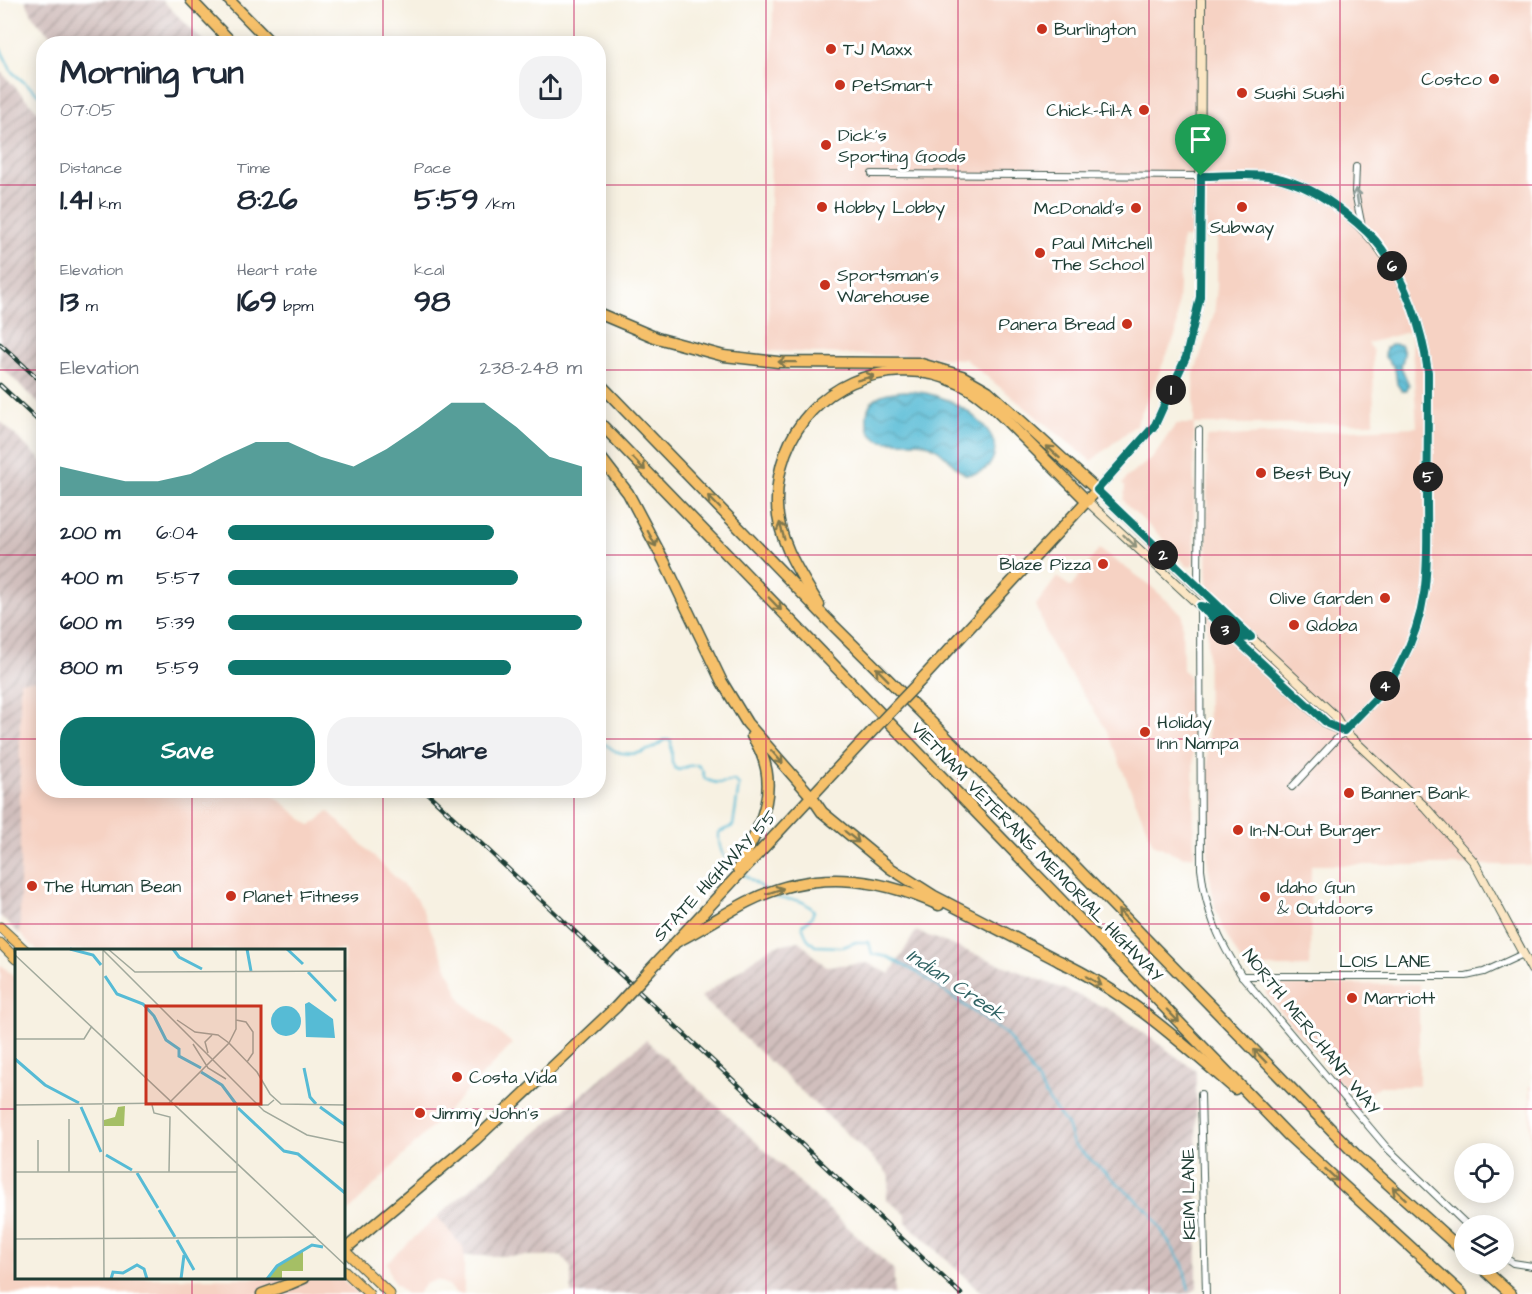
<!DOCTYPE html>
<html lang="en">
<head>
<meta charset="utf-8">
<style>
	:root { --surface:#fff; --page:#f2f2f3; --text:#1f2937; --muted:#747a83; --accent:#0f766e }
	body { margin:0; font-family:"Architects Daughter",sans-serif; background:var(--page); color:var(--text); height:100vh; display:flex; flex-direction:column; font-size:22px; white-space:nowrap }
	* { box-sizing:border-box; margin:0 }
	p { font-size:20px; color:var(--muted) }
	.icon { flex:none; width:33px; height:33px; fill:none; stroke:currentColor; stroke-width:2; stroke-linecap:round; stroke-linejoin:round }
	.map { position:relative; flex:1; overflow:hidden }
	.panel { position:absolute; left:36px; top:36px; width:570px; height:762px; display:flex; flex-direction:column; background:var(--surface); border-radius:24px; box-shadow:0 3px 15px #0003 }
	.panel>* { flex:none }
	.controls { position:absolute; left:1454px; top:1143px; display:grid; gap:12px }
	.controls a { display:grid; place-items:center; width:60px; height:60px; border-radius:50%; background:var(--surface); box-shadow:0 3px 15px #0003; font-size:30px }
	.pin { position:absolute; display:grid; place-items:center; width:51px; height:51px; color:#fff; margin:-62px -26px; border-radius:50% 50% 50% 0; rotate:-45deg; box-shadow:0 0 6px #0007 }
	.pin .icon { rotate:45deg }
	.km { position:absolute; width:30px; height:30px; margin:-15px; border-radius:50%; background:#222; color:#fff; font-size:16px; line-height:30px; text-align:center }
	.round { display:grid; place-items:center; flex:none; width:63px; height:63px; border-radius:24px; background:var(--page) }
	.summary { display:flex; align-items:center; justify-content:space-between; height:102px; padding:0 24px }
	h1 { font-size:33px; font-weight:800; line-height:45px }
	.figures { display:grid; grid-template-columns:repeat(3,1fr); gap:9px; height:102px; padding:6px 24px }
	.figures div { display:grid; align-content:center }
	.figures b { font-size:30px; font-weight:800 }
	.figures small { font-size:16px; font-weight:400 }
	.figures p { font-size:16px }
	.chart { height:168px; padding:12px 24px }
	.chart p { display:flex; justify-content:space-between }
	.chart svg { width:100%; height:108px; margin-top:6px; fill:var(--accent); opacity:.7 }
	.primary-button { display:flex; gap:12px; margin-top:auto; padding:12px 24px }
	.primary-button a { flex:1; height:69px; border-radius:24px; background:var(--accent); color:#fff; font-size:24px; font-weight:800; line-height:69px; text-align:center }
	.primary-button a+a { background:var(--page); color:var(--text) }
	ul { padding:0 24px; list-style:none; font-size:20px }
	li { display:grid; grid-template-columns:96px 72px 1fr; align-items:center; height:45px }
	li i { height:15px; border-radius:8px; background:var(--accent) }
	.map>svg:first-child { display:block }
</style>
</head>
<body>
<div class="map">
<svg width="1532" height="1294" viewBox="0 0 1532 1294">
	<defs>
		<pattern id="industrial-furrows" width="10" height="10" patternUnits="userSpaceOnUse" patternTransform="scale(1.5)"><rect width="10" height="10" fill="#d1bfbd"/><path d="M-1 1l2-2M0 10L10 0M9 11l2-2" fill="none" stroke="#a99c9a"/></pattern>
		<pattern id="water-waves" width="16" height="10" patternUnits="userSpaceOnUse" patternTransform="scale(1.5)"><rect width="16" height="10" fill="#56bbd5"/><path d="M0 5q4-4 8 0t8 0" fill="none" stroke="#4799ae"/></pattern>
	</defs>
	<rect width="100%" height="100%" fill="#fff"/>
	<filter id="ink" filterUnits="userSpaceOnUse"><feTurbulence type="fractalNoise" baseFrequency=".0167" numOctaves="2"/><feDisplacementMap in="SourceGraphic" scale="12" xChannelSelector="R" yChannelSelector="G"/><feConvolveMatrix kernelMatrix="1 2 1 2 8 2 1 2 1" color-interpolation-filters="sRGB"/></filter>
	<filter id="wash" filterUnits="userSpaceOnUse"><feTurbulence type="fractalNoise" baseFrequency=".008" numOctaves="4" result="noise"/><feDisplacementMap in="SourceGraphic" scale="24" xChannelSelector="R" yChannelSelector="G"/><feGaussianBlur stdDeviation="1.35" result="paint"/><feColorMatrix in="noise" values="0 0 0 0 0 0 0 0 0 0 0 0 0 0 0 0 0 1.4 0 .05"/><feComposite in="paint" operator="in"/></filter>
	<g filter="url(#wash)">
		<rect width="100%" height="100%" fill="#f7f1e2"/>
		<g fill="#f6d2c3">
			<polygon points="773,0 1532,0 1532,865 1311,865 1310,967 1244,967 1223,929 1215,908 1208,865 1207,437 1417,427 1411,331 1368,343 1373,351 1374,423 1194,424 1194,561 1192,566 1187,566 1164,540 1125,503 1123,500 1125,487 1122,484 1126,478 1152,458 1176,424 1194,424 1194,374 1214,314 1217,287 1217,239 1182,238 1176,334 1136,425 1091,461 965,359 768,351"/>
			<polygon points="1099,549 1146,582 1182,614 1183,670 1190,677 1188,686 1193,709 1194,856 1183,857 1153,844 1106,729 1050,643 1036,605 1057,577 1071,587"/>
			<polygon points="43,680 44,790 268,791 311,826 328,811 418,900 462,1002 513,1044 344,1216 344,950 37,950 20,934 20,681"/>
			<polygon points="0,964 16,978 16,1278 341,1278 359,1294 0,1294"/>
			<polygon points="1419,984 1419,1086 1379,1086 1357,1102 1265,993 1274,985"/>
			<polygon points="1530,1086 1532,1086 1532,1259 1531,1259"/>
			<polygon points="437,1217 464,1247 464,1294 457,1294 448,1285 436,1280 425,1284 417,1294 406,1294 394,1283 389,1272 387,1262"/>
		</g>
		<g fill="url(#industrial-furrows)">
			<polygon points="25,0 162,0 205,43 58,43 34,18"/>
			<polygon points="0,71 43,117 43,407 0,366"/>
			<polygon points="0,421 44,463 43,680 20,681 20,934 0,916"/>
			<polygon points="916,931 1066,990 1115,1012 1196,1071 1197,1288 1190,1294 983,1294 906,1222 906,1214 886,1199 890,1177 882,1167 701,997 773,946 799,941 825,966 868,963 890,974"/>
			<polygon points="646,1040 894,1270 894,1294 571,1294 571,1268 562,1256 464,1256 463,1247 437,1217"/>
		</g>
		<g fill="url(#water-waves)" stroke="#3a7c84" stroke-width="1.5">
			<path d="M1392 344 1400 345C1407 354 1403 357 1401 367L1409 385 1406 391H1402L1397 384 1395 368 1385 357 1386 348Z"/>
			<path d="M904 391C935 391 963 404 984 426 995 438 999 450 990 464 984 472 974 475 965 474 949 464 943 448 924 443 911 440 884 446 874 437 869 433 868 427 867 421 865 396 885 392 904 391Z"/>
		</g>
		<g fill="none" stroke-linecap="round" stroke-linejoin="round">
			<g stroke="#56bbd5" stroke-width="2">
				<polyline points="0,48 12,72 44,99"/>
				<path d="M598 743C607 743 608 747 615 751 632 758 652 751 664 740H671L672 763 675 768 679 770 688 766 698 765 702 770 705 779C716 784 723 784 734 780L739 785 733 826 719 832C718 847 722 858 734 867"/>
				<polyline points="743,874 765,890"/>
				<path d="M772 895C786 905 797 892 814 911L811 918 802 925 807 938 815 946 843 947 856 942H869L872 954 888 957 918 973 1007 1035 1034 1075 1051 1104 1067 1125 1073 1144 1150 1212 1183 1265 1189 1290"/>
			</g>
		</g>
	</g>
	<g filter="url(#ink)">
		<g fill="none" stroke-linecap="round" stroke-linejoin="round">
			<g stroke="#3f584e" stroke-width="8">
				<g id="street">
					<polyline points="1356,167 1355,192 1362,227"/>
					<polyline points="872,174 1201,176"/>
					<polyline points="1198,588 1199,430"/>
					<path d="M1200 606 1201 869C1206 912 1218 940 1242 976L1387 1148 1468 1226"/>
					<polyline points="1292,787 1344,731"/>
					<polyline points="1242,976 1466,976 1484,972 1523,954"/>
					<polyline points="1201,1094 1206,1294"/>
					<polyline points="1503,1256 1513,1263 1532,1266"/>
				</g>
			</g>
			<g stroke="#3f584e" stroke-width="10">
				<g id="secondary">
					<polyline points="1201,0 1200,297 1186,357 1155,425 1097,490 1198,588 1335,716 1344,731 1425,807 1474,862 1532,970"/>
					<path d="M1201 176C1224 176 1251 173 1274 177 1302 183 1324 196 1346 214 1395 255 1420 309 1428 372 1428 413 1428 454 1427 495 1427 559 1432 607 1400 665 1387 690 1363 710 1344 731"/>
					<polyline points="1087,501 1328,725 1343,731"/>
					<polyline points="1214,611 1241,637 1251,637"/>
				</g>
			</g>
			<g stroke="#3f584e" stroke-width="11">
				<g id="primary">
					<polyline points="0,927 25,950"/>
					<polyline points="0,943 16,959"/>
					<polyline points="344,1250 390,1294"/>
					<polyline points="344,1270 369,1294"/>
				</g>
			</g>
			<g stroke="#3f584e" stroke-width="13">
				<g id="highway">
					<polyline points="191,0 233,44"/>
					<polyline points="229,0 272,44"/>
					<polyline points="598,313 657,338 724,356 778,362 918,363 962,376 988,391 1097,490 919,682"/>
					<polyline points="598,382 828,620 1040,830 1357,1156 1464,1252"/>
					<polyline points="598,421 1288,1135 1462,1294"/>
					<polyline points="598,454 628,493 664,561 722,682 747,723 811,796 822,812 890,868 934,896 1065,964"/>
					<path d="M819 605C801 575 778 542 777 505 775 431 829 373 903 371 922 371 942 375 960 384 985 396 1003 418 1023 437 1044 458 1066 480 1087 501"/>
					<path d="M738 869C761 825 784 783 752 736"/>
					<path d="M678 941C702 929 724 914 747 902 812 869 875 876 939 905"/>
					<path d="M1059 961C1126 992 1181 1042 1235 1089"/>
					<polyline points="648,972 875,728"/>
					<polyline points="344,1250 475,1140 616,1007"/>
					<polyline points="1478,1264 1511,1294"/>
					<polyline points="262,1294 290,1284 304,1278"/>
				</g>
			</g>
			<use href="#street" stroke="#fff" stroke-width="6"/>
			<use href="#secondary" stroke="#fbe6c4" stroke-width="8"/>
			<use href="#primary" stroke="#f6c06b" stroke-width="9"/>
			<use href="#highway" stroke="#f6c06b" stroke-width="10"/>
			<g stroke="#1f3d34" stroke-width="4.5">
				<g id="rail">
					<polyline points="0,344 44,384"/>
					<polyline points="0,385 44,426"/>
					<polyline points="424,790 961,1294"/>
				</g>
			</g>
			<use href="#rail" stroke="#fff" stroke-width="2" stroke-dasharray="7" stroke-linecap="butt"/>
			<g stroke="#3f584e" stroke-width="13" stroke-linecap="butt">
				<g id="highway-bridge">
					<polyline points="875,728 919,682"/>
					<polyline points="616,1007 648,972"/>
				</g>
			</g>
			<use href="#highway-bridge" stroke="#f6c06b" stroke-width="10"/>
		</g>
		<defs><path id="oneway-shaft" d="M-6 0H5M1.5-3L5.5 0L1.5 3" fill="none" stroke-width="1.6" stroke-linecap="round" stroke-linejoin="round" transform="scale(1.5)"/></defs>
		<use stroke="#8f9e9a" href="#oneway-shaft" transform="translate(1357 197) rotate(-99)"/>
		<g stroke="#80784d">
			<use href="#oneway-shaft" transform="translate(787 362) rotate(-179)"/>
			<use href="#oneway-shaft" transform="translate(866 378) rotate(-15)"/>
			<use href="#oneway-shaft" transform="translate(1053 452) rotate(-138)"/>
			<use href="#oneway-shaft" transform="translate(639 464) rotate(46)"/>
			<use href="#oneway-shaft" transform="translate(714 502) rotate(-134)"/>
			<use href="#oneway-shaft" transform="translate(782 531) rotate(-106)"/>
			<use href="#oneway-shaft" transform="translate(652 539) rotate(62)"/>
			<use href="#oneway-shaft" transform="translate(775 604) rotate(46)"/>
			<use href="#oneway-shaft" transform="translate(882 674) rotate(-135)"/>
			<use href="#oneway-shaft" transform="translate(777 757) rotate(49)"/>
			<use href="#oneway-shaft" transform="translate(852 837) rotate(39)"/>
			<use href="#oneway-shaft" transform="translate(775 891) rotate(-18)"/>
			<use href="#oneway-shaft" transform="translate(1124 916) rotate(-134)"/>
			<use href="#oneway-shaft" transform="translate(1094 981) rotate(30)"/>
			<use href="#oneway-shaft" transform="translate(1173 1016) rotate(46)"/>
			<use href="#oneway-shaft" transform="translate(1260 1056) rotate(-134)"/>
			<use href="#oneway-shaft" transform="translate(1332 1175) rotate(42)"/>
			<use href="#oneway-shaft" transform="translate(1399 1193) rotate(-138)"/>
		</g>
		<use stroke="#8d927c" href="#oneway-shaft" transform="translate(1130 541) rotate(43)"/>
	</g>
	<g fill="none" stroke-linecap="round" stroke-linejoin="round" filter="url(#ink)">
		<g stroke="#fff" stroke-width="12">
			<path id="route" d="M1201 176C1224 176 1251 173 1274 177 1302 183 1324 196 1346 214 1359 224 1372 235 1382 249 1407 285 1422 328 1428 372 1428 413 1428 454 1427 495 1427 560 1432 606 1400 665 1387 690 1363 710 1344 731L1328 724 1200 606 1211 608 1243 638 1251 637 1097 490 1155 425 1186 357 1200 297Z"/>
		</g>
		<use href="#route" stroke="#0f766e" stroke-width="8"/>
	</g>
	<path fill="none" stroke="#c2185b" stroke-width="1.5" stroke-opacity="0.55" d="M192 0V44M383 0V44M574 0V44M766 0V1294M958 0V1294M1149 0V1294M1340 0V1294M0 185H44M598 185H1532M0 370H44M598 370H1532M0 555H44M598 555H1532M0 739H44M598 739H1532M192 790V950M383 790V1294M574 790V1294M0 924H1532M0 1109H16M344 1109H1532M192 1278V1294"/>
	<g fill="#c8321e" stroke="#fff" stroke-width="2">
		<circle cx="1042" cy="29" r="6"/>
		<circle cx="831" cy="49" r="6"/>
		<circle cx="1494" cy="79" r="6"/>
		<circle cx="840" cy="85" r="6"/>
		<circle cx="1242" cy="93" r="6"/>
		<circle cx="1144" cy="110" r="6"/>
		<circle cx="826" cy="145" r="6"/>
		<circle cx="822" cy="207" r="6"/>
		<circle cx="1242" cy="207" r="6"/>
		<circle cx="1136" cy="208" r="6"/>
		<circle cx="1040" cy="253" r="6"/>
		<circle cx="825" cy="285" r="6"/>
		<circle cx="1127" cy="324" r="6"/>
		<circle cx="1261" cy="473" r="6"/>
		<circle cx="1103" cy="564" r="6"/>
		<circle cx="1385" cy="598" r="6"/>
		<circle cx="1294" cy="625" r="6"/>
		<circle cx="1145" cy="732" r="6"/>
		<circle cx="1349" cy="793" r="6"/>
		<circle cx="1238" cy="830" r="6"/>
		<circle cx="32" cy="886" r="6"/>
		<circle cx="231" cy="896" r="6"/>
		<circle cx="1265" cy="897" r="6"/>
		<circle cx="1352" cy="998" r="6"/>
		<circle cx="457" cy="1077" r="6"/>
		<circle cx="420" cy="1113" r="6"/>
	</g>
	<g text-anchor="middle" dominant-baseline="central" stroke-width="6" stroke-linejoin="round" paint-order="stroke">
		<g font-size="18" fill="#1f3d34" stroke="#fff" text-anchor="start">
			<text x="1054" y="29">Burlington</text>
			<text x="843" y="49">TJ Maxx</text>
			<text x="1482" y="79" text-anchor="end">Costco</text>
			<text x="852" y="85">PetSmart</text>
			<text x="1254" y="93">Sushi Sushi</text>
			<text x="1132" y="110" text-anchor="end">Chick-fil-A</text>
			<text x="838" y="135">Dick's<tspan x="838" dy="21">Sporting Goods</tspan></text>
			<text x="834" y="207">Hobby Lobby</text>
			<text x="1124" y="208" text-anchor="end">McDonald's</text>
			<text x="1242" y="227" text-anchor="middle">Subway</text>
			<text x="1052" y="243">Paul Mitchell<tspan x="1052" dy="21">The School</tspan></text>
			<text x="837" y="275">Sportsman's<tspan x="837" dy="21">Warehouse</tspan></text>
			<text x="1115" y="324" text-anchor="end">Panera Bread</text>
			<text x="1273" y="473">Best Buy</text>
			<text x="1091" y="564" text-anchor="end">Blaze Pizza</text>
			<text x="1373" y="598" text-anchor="end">Olive Garden</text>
			<text x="1306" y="625">Qdoba</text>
			<text x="1157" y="722">Holiday<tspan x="1157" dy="21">Inn Nampa</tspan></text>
			<text x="1361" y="793">Banner Bank</text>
			<text x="1250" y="830">In-N-Out Burger</text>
			<text x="44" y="886">The Human Bean</text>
			<text x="1277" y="887">Idaho Gun<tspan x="1277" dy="21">&amp; Outdoors</tspan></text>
			<text x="243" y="896">Planet Fitness</text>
			<text x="1364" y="998">Marriott</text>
			<text x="469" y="1077">Costa Vida</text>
			<text x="432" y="1113">Jimmy John's</text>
		</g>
		<g font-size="18" fill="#1f3d34" stroke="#fff">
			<text transform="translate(1037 852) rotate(46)">VIETNAM VETERANS MEMORIAL HIGHWAY</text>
			<text transform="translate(715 876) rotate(-47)">STATE HIGHWAY 55</text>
			<text x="1385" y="961">LOIS LANE</text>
			<text transform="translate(1311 1032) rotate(51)">NORTH MERCHANT WAY</text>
			<text transform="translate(1189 1194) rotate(-91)">KEIM LANE</text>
		</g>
		<g font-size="20" font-style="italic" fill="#306364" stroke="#fff">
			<text transform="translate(956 985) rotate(34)">Indian Creek</text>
		</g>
	</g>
	<g transform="translate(15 949)">
		<rect width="330" height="330" fill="#f7f1e2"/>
		<path d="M110 157 109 177H89V171L100 168 103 158ZM288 302V322H267V330H253L260 319Z" fill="#a5bf65"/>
		<path d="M294 53 318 70 320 89 291 88 290 55ZM256 72a15 15 0 1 1 30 0a15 15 0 1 1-30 0Z" fill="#56bbd5"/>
		<path fill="none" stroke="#56bbd5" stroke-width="3" d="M55 0 78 6 86 16M158 0 164 8 187 20M232 0 236 22M272 0 288 15M293 23 321 52M90 27 102 45 128 55 139 67 151 91 164 100V107L186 119M0 110 30 136 64 154M289 119 295 148 301 155M186 123 207 136 221 155M66 158 86 203M305 158 330 176M223 159 269 202 283 205 330 244M91 206 117 221M122 224 143 259M144 261 160 288M162 291 179 321M96 330 98 323 108 324 122 316 129 320 132 330M166 330 169 306M252 330 262 317 297 296 308 298"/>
		<path fill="none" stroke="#a1a99c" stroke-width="1.5" d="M87 0 249 162 292 186 330 194M93 0 120 23 330 22M221 0V80L214 94 242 123 255 145 266 155 330 156M0 6 330 316M221 71 231 73 238 83V104L232 113M88 89V154M88 89V0M0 90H69L77 77M178 95 193 119 211 130M193 104 190 93 197 86M0 156 154 154 214 94 203 86 180 83 162 71M88 156 89 330M137 156 139 164 155 168 154 223M164 156H253L259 151M54 170V223M222 214V156M222 214V330M0 223H222M23 223V191M0 290 301 288"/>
		<path fill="#c8321e" fill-opacity="0.15" stroke="#c8321e" stroke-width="3" d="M131 57H246V155H131Z"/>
		<rect width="330" height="330" fill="none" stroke="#1f3d34" stroke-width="3"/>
	</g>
</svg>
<div class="controls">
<a><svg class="icon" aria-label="locate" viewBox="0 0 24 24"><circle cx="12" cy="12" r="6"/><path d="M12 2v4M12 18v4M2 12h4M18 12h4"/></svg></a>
<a><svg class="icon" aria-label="layers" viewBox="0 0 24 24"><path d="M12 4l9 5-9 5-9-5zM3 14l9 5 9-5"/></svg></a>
</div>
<div class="pin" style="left:1201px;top:176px;background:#1e9e55"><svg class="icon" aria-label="arrive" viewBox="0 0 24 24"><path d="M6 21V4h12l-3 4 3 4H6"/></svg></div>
<b class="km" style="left:1171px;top:390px">1</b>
<b class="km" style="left:1163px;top:555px">2</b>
<b class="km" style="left:1225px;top:630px">3</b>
<b class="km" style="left:1385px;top:686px">4</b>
<b class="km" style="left:1428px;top:477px">5</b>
<b class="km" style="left:1392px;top:266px">6</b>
<section class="panel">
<div class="summary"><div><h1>Morning run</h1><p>07:05</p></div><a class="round"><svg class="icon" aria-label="share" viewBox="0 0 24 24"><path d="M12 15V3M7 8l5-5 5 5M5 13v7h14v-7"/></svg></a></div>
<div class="figures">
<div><p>Distance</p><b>1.41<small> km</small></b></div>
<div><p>Time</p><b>8:26</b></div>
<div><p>Pace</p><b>5:59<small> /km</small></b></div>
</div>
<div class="figures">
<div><p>Elevation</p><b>13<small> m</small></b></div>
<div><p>Heart rate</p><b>169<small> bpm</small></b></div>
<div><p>kcal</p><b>98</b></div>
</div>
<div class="chart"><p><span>Elevation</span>238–248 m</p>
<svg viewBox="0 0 160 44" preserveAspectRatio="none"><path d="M0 44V32L10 35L20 38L30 38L40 35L50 28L60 22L70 22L80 28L90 32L100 25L110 16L120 6L130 6L140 16L150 28L160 32V44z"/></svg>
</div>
<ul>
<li><b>200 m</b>6:04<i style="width:75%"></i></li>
<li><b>400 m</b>5:57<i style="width:82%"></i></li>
<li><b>600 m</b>5:39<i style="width:100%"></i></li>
<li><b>800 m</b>5:59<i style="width:80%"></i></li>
</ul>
<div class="primary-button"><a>Save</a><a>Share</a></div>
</section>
</div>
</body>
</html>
